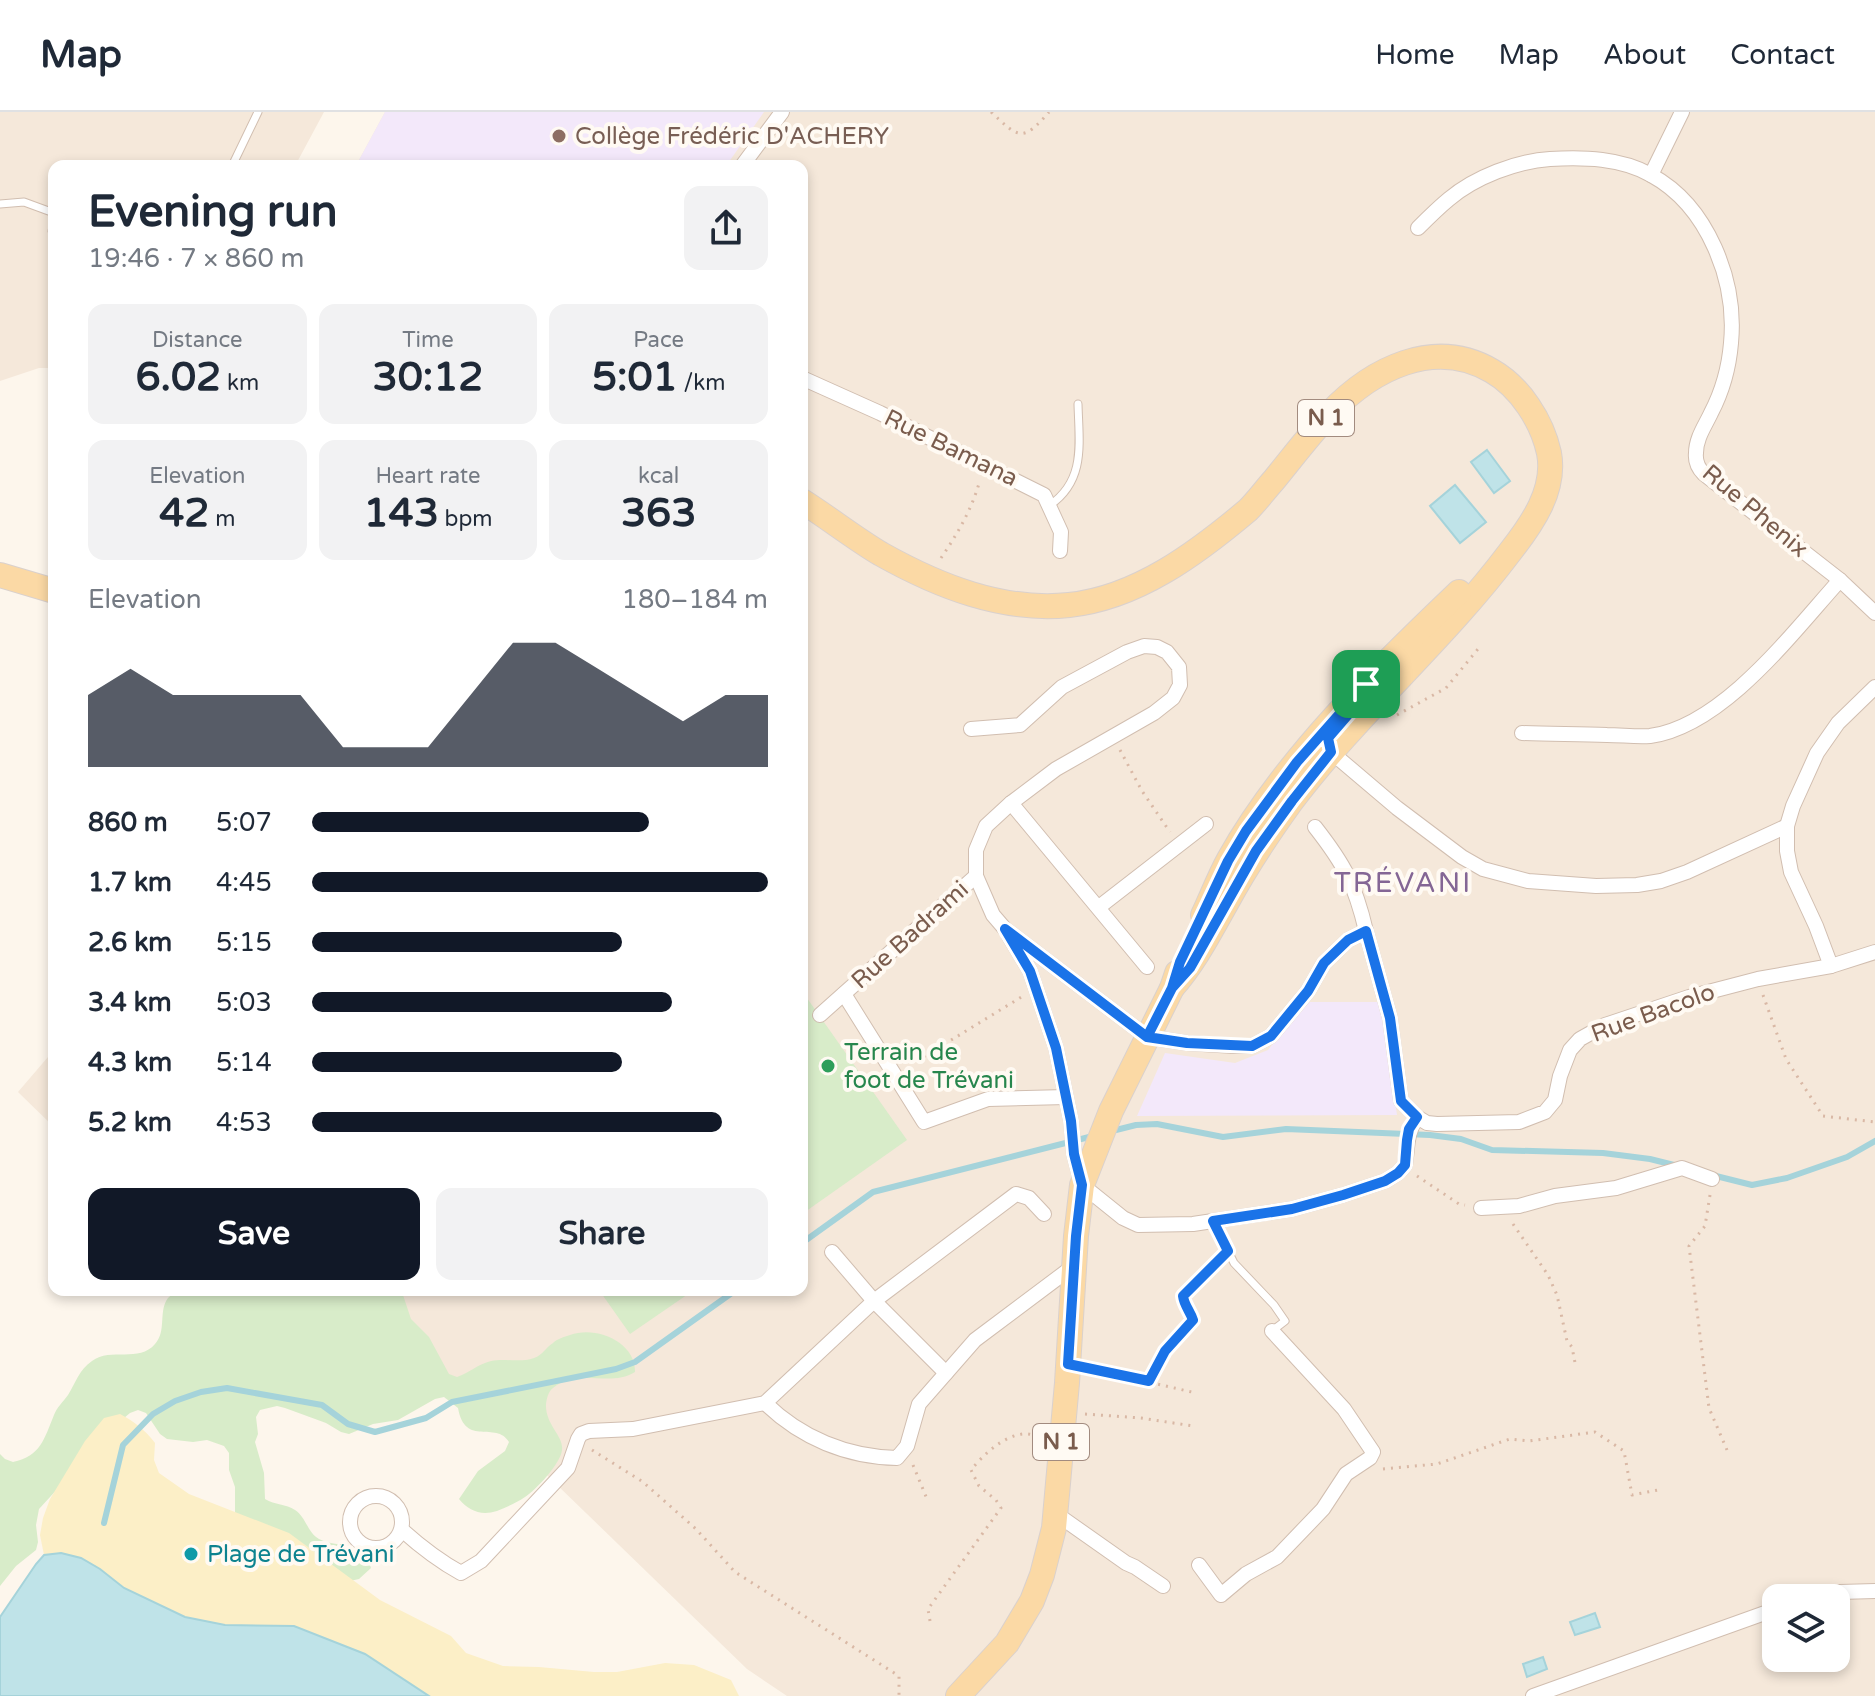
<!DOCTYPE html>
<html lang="en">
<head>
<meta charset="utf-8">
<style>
	:root { --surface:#fff; --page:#f2f2f3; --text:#1f2937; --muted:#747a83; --line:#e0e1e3; --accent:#111827 }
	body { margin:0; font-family:"Varela Round",sans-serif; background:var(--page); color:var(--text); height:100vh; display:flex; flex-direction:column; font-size:30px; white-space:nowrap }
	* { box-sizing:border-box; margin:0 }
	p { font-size:26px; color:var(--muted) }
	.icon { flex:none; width:44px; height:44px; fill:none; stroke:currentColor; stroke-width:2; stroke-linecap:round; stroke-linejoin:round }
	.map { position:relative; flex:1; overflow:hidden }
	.details { position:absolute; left:48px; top:48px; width:760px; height:1136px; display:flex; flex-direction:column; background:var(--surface); border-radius:16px; box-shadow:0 4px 12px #0003 }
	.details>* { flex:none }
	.tools { position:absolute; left:1762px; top:1472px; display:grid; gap:16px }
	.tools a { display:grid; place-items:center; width:88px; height:88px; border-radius:16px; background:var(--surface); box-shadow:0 4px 12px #0003; font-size:40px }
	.pin { position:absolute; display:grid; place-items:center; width:68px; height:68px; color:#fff; margin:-34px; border-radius:16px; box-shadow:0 4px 12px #0006 }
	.round { display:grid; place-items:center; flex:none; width:84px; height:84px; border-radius:16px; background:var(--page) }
	.headline { display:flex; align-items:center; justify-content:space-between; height:136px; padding:0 40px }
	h1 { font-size:44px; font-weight:800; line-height:60px }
	.figures { display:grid; grid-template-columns:repeat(3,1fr); gap:12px; height:136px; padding:8px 40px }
	.figures div { display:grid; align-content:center; border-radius:16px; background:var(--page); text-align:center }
	.figures b { font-size:40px; font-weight:800 }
	.figures small { font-size:22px; font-weight:400 }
	.figures p { font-size:22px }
	.chart { height:224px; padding:16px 40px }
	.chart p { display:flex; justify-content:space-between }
	.chart svg { width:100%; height:144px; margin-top:8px; fill:var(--accent); opacity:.7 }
	.cta { display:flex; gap:16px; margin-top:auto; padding:16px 40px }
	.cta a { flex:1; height:92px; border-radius:16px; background:var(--accent); color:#fff; font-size:32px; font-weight:800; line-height:92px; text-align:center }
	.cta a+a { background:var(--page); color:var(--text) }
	ul { padding:0 40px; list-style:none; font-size:26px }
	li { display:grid; grid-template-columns:128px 96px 1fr; align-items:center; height:60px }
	li i { height:20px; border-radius:10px; background:var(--accent) }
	header { display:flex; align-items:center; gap:48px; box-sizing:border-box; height:112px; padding:0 40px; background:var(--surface); border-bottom:2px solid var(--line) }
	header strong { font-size:38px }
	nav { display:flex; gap:44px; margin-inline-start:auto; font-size:28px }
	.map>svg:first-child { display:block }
</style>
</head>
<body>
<header>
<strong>Map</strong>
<nav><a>Home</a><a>Map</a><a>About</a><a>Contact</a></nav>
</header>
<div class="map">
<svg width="1875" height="1584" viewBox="0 0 1875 1584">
	<rect width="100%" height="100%" fill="#fdf6ec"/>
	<g fill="#f5e8da" fill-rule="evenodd">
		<polygon points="0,0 324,0 295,54 54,54 54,256 39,256 0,269"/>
		<path d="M385 0H1875V1584H787L747 1557 489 1307 234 1178H802V54H358L359 48ZM1776 1486H1836V1546H1776Z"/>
		<polygon points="54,938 54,1015 18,980"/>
	</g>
	<g fill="#f3e8fa">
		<polygon points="385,0 764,0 726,54 358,54 359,48"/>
		<polygon points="1310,890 1380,890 1397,1003 1137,1004 1165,941 1235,951 1268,938 1294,905"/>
	</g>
	<g fill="#d8ecc9">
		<polygon points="802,879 907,1028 802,1102"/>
		<path d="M177 1178H397L403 1183 411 1207 429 1225 449 1262 457 1265C469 1261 478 1252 491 1249 505 1246 520 1251 534 1246 543 1243 545 1236 553 1231 557 1227 564 1225 570 1223 596 1213 636 1230 635 1260 610 1276 577 1255 553 1276 548 1280 547 1286 546 1292 545 1313 564 1324 562 1338 561 1351 536 1378 525 1385 516 1391 507 1395 497 1399 481 1404 469 1399 459 1387L478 1359 505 1339 509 1330C496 1308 465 1336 458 1296L444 1285 435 1287 398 1308 373 1312 349 1322 341 1320 326 1311 285 1296 277 1294 260 1298 256 1305 258 1322 255 1330 264 1361 265 1387C275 1393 286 1392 295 1398 306 1405 307 1420 319 1427 340 1438 363 1424 371 1456L359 1467 350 1469 235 1401V1375L229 1358V1341L224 1334 207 1328 193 1330 167 1327 160 1322 146 1301 138 1298 130 1301 118 1311 39 1397 36 1413 38 1430 36 1438 16 1454 0 1474V1342L5 1347 13 1350C41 1344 44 1327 54 1303 57 1295 63 1290 68 1283 76 1270 79 1258 92 1249 111 1235 139 1251 155 1232 167 1219 158 1199 168 1186 169 1185 176 1179 177 1178Z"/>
		<polygon points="599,1178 694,1178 630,1222"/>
	</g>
	<path fill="#fcefc7" d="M120 1302C135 1310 145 1318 155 1331L154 1348 159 1361 189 1382 289 1421 380 1488 451 1524 466 1541 503 1554 539 1555 594 1560H617L665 1551 694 1553 731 1568 739 1584H429L365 1542 248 1514 225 1513 185 1505 124 1476 100 1457 61 1441 44 1443 40 1423 43 1406 50 1387 85 1329 104 1306Z"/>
	<g fill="#bfe3e8" stroke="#a5d3da" stroke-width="2">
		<polygon points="1487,338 1510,369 1494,381 1471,350"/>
		<polygon points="1455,373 1486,410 1460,431 1430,394"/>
		<polygon points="61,1441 81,1446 100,1457 124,1476 185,1505 225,1513 294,1514 365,1542 429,1584 0,1584 0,1505 36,1452 44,1443"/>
		<polygon points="1595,1501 1600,1515 1575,1523 1570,1510"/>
		<polygon points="1543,1545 1547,1557 1527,1565 1523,1552"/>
	</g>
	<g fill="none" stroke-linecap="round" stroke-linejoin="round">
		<g stroke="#a5d3da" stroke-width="6">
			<polyline points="1112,1019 1136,1013 1157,1012 1223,1025 1286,1017 1430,1023 1461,1027 1492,1038 1603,1041 1650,1047 1678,1054"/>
			<polyline points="1712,1063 1752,1073 1787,1066 1847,1045 1875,1029"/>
			<polyline points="802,1131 873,1080 1093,1024"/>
			<polyline points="104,1411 123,1333 153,1302 175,1289 201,1280 227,1276 322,1293 348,1312 375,1320 426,1306 452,1290 616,1257 635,1250 736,1178"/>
		</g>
		<g stroke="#d1beb0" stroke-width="9">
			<g id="lane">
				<polyline points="232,54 258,0"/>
				<polyline points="0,92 24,90 54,101"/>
				<polyline points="54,112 52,119 54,122"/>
				<path d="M1050 393C1086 368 1079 331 1078 292"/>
				<polyline points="1213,1109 1234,1151 1274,1193 1285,1209 1272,1219"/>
			</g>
		</g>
		<g stroke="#d1beb0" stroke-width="16">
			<g id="street">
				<polyline points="742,54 782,0"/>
				<polyline points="1651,63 1682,0"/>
				<path d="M1418 116C1428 106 1438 96 1449 87 1475 65 1517 49 1550 47 1584 45 1621 46 1651 63 1708 94 1737 169 1731 231 1729 255 1722 280 1711 301 1705 314 1696 326 1696 341 1695 350 1698 356 1704 362L1840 468 1875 501"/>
				<polyline points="802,266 880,301 1044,383 1061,420 1060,439"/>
				<polyline points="971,617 1020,613 1062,575 1127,540 1144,534 1157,535 1167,540 1179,555 1180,573 1173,586 1154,601 1056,657 1011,691 986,714 976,738 976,764 993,803 1005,817 1147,925 1187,931 1234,934 1252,934 1271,924 1308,879 1324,851 1348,828 1366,819 1390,906 1401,989 1417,1005 1427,1011 1437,1012 1519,1010 1545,1000 1555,988 1560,964 1570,938 1580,927 1605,913 1689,885 1758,867 1831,854 1875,840"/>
				<path d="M1522 621C1550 622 1579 622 1607 623 1621 623 1636 625 1650 624 1723 614 1793 520 1840 468"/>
				<polyline points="1331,640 1397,696 1462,745 1483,757 1528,769 1596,774 1637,773 1661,769 1687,760 1787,714"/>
				<polyline points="1011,691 1147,855"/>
				<path d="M1315 715C1344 752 1355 772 1366 819"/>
				<polyline points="1099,795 1206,712"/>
				<path d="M1009 824 1030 859 1056 936 1071 1009 1074 1042 1082 1073 1123 1106 1138 1113 1193 1112 1292 1097 1343 1083 1385 1069 1398 1061 1405 1053C1408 1034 1406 1022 1417 1005"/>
				<polyline points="1831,854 1816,814 1791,760 1787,739 1787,714 1793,694 1817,641 1838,611 1875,575"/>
				<polyline points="844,882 924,1010 988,987 1066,985"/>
				<polyline points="820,903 976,764"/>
				<polyline points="1481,1096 1519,1094 1555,1084 1616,1076 1682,1056 1712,1067"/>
				<polyline points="832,1140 874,1189 946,1261"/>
				<path d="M765 1291C801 1326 847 1345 897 1346L907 1334 919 1292 975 1228 1075 1153"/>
				<circle cx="376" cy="1410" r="26"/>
				<polyline points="1055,1401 1126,1451 1135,1455 1163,1474"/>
				<path d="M402 1418C421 1435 439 1449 461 1461L481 1449 568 1356 578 1327 581 1322 589 1319 633 1317 765 1291 874 1189 1016 1082 1029 1086 1044 1102"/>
				<polyline points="1199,1453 1221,1483 1246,1462 1277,1445 1323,1397 1346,1362 1370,1346 1373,1340 1344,1297 1272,1219"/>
				<polyline points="1810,1486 1840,1480 1875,1479"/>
				<polyline points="1533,1584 1776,1497"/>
			</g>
		</g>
		<g stroke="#dad1cd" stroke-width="26">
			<g id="primary">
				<path d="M802 389C829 406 854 426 881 442 938 474 1003 500 1069 493 1137 486 1197 441 1248 398 1257 389 1265 378 1274 368 1292 346 1310 322 1330 301 1372 257 1434 225 1492 259 1520 275 1542 309 1549 341 1556 378 1532 412 1510 440 1443 529 1358 601 1291 690 1268 722 1246 755 1227 790 1210 820 1195 850 1172 876"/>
				<polyline points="0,463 54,479"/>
				<path d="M1203 803C1212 784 1219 765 1229 747 1285 647 1377 558 1459 480"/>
				<polyline points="958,1584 1007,1531 1032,1489 1042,1463 1054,1416 1067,1271 1076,1124 1082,1073 1111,999 1172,876 1177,861"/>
			</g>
		</g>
		<g stroke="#d9b8a5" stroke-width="3" stroke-dasharray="2 6" stroke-linecap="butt">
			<path d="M991 0C1019 26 1022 31 1049 0"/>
			<path d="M941 446C958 421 972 397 980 368"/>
			<polyline points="1397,603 1446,576 1478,537"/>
			<polyline points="1120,638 1142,679 1170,720"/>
			<polyline points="1763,883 1786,947 1823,1004 1875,1010"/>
			<polyline points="917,949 1023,884"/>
			<polyline points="1417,1064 1459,1092 1465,1093"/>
			<polyline points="1710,1083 1705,1114 1689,1134 1709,1296 1727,1338"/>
			<polyline points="1513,1112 1548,1163 1557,1183 1567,1229 1572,1235 1576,1256"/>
			<polyline points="1088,1256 1196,1281"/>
			<path d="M1149 1269 1165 1239 1193 1208C1190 1199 1184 1193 1183 1184L1220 1148"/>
			<polyline points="1085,1302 1141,1306 1193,1314"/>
			<polyline points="592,1338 643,1370 696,1417 735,1460 899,1564 899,1584"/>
			<polyline points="913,1353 927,1387"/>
			<polyline points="1383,1357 1437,1352 1510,1327 1529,1329 1595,1320 1624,1339 1632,1383 1658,1378"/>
			<path d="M930 1509 928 1497 1001 1396 996 1388 979 1374 971 1358C983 1343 1003 1324 1023 1322 1029 1321 1036 1324 1042 1325"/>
		</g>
		<use href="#lane" stroke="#fff" stroke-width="7"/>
		<use href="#street" stroke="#fff" stroke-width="14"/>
		<use href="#primary" stroke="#fbd9a5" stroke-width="24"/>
	</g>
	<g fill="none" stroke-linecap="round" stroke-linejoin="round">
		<g stroke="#fff" stroke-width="16">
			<path id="route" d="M1366 572 1297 650 1246 719 1228 749 1180 850 1172 876 1147 925 1005 817 1030 859 1056 936 1071 1009 1074 1042 1082 1073 1076 1124 1068 1252 1149 1269 1165 1239 1193 1208C1190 1199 1184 1193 1183 1184L1228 1139 1213 1109 1292 1097 1343 1083 1385 1069 1398 1061 1405 1053 1407 1028 1409 1017 1417 1005 1401 989 1390 906 1366 819 1348 828 1324 851 1308 879 1271 924 1252 934 1187 931 1147 925 1172 876 1190 856 1256 739 1292 689 1331 640 1328 626 1353 597 1366 572"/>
		</g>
		<use href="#route" stroke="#1a73e8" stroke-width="10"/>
	</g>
	<circle fill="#8d6e63" stroke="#fffaf3" stroke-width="3" cx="559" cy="24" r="8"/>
	<circle fill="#2e9e5b" stroke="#fffaf3" stroke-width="3" cx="828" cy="954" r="8"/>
	<circle fill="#0f9aa8" stroke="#fffaf3" stroke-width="3" cx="191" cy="1442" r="8"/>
	<g text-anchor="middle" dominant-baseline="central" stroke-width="8" stroke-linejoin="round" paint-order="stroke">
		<g fill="#fffaf3" stroke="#a28b7f" stroke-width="2">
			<rect x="1298" y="288" width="56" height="36" rx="6"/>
			<rect x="1033" y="1312" width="56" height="36" rx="6"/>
		</g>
		<g font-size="22" font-weight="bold" fill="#7a5c4d">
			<text x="1326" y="306">N 1</text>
			<text x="1061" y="1330">N 1</text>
		</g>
		<g font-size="24" fill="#785e54" stroke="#fffaf3" text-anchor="start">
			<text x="575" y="24">Collège Frédéric D'ACHERY</text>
		</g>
		<g font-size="24" fill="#7a5c4d" stroke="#fffaf3">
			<text transform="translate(951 336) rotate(26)">Rue Bamana</text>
			<text transform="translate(1755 399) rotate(40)">Rue Phenix</text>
			<text transform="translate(910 823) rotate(-42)">Rue Badrami</text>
			<text transform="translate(1653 901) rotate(-20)">Rue Bacolo</text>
		</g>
		<g font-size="24" fill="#27864d" stroke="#fffaf3" text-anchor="start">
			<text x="844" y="940">Terrain de<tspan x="844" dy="28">foot de Trévani</tspan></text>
		</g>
		<g font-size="24" fill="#0d838f" stroke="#fffaf3" text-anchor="start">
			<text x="207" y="1442">Plage de Trévani</text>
		</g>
		<g font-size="28" letter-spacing="2" fill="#846695" stroke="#fffaf3">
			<text x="1403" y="771">TRÉVANI</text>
		</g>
	</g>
</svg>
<div class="tools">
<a><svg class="icon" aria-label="layers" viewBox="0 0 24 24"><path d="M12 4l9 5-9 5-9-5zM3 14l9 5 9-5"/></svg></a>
</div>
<div class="pin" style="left:1366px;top:572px;background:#1e9e55"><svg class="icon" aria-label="arrive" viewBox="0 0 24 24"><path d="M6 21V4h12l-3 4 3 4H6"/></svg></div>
<section class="details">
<div class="headline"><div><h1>Evening run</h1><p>19:46 · 7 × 860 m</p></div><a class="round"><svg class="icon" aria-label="share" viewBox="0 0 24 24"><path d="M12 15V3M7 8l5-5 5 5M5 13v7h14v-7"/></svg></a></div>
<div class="figures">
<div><p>Distance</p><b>6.02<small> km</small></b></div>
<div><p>Time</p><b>30:12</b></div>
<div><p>Pace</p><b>5:01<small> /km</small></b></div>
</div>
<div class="figures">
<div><p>Elevation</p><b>42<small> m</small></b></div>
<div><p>Heart rate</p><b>143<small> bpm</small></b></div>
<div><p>kcal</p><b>363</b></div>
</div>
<div class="chart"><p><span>Elevation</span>180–184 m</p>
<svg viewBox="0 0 160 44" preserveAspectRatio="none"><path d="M0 44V22L10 14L20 22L30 22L40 22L50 22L60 38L70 38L80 38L90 22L100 6L110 6L120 14L130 22L140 30L150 22L160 22V44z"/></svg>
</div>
<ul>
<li><b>860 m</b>5:07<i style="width:74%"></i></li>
<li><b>1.7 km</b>4:45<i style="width:100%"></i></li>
<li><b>2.6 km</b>5:15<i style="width:68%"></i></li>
<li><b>3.4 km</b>5:03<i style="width:79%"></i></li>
<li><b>4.3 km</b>5:14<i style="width:68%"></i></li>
<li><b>5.2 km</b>4:53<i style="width:90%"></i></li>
</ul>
<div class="cta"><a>Save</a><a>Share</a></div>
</section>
</div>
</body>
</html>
